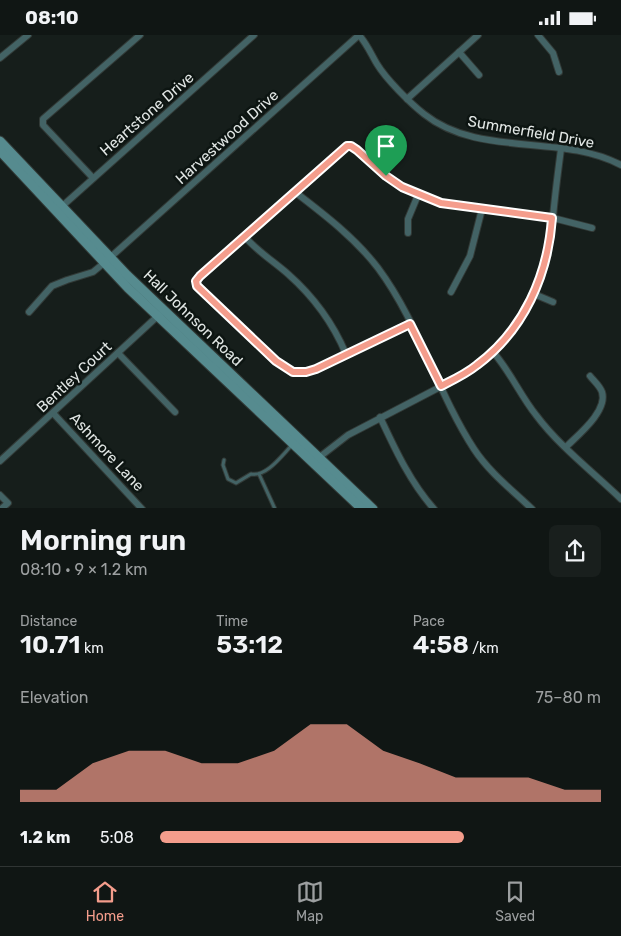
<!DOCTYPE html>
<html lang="en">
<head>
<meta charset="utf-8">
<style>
	:root { --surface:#101614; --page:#191f1d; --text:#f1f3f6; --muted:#9c9fa0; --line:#303534; --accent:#f49d8c }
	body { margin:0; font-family:Rubik,sans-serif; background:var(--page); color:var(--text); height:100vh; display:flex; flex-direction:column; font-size:19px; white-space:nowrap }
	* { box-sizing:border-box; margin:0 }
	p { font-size:16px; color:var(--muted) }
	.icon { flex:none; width:28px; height:28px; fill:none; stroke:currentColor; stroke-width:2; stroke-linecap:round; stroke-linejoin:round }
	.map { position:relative; height:473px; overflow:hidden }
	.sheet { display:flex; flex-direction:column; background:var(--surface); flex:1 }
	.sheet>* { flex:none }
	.pin { position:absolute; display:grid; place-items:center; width:42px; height:42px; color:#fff; margin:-51px -21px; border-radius:50% 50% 50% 0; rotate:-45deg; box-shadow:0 0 5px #0007 }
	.pin .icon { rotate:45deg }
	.round { display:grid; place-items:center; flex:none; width:52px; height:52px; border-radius:8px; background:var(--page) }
	.summary { display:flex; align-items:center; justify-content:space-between; height:85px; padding:0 20px }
	h1 { font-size:28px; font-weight:600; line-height:38px }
	.metrics { display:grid; grid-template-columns:repeat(3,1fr); gap:8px; height:85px; padding:5px 20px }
	.metrics div { display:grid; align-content:center }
	.metrics b { font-size:25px; font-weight:600 }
	.metrics small { font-size:14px; font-weight:400 }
	.metrics p { font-size:14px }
	.chart { height:140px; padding:10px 20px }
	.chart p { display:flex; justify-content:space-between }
	.chart svg { width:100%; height:90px; margin-top:5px; fill:var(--accent); opacity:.7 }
	ul { padding:0 20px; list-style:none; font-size:16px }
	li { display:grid; grid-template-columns:80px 60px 1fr; align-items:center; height:38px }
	li i { height:12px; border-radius:6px; background:var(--accent) }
	.status { display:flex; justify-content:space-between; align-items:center; height:35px; padding:0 25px; background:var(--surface); direction:ltr }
	.status svg { height:14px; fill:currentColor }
	.dock { display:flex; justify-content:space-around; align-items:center; height:70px; border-top:1px solid var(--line); background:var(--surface); font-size:14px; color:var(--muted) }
	.dock a { display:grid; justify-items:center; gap:2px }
	.dock .current { color:var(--accent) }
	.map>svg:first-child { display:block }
</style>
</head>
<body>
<div class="status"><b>08:10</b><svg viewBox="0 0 49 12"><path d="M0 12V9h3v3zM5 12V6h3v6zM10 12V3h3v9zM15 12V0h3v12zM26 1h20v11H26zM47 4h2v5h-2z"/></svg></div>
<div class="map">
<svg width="621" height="474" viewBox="0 0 621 474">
	<rect width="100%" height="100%" fill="#161e1b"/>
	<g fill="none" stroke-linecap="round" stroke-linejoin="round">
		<g stroke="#323a37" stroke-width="5">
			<g id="lane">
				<path d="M224 425 223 430 228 444 236 448 251 439C267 442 282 420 293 409"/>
				<polyline points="259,439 275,474"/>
			</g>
		</g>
		<g stroke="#323a37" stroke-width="8">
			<g id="street">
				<path d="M359 0C367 9 371 19 377 29 386 44 410 68 424 79 479 123 561 98 621 130"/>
				<polyline points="538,0 553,18 559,37"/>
				<polyline points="459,17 479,40"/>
				<polyline points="0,23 28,0"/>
				<polyline points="407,64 478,0"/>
				<polyline points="93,143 43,90 43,84 140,0"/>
				<path d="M295 157C325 180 355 203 378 233 419 288 437 357 474 414 489 437 512 455 532 474"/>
				<polyline points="59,174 254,0"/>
				<polyline points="408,198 408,184 418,160"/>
				<path d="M244 201C257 216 273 226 288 239 314 262 333 288 346 319"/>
				<polyline points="451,257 470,221 482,174"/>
				<polyline points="534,259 553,267"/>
				<polyline points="29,277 52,251 67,245 93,237 104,228 359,0"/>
				<polyline points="410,289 316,334 307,337 293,337 276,326 199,254 196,246 199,241 347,111 351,111 357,115 386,141 402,152 441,168 553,183 592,193"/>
				<path d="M493 317C510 336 520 360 536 380 559 411 593 437 621 464"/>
				<polyline points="118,318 175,377"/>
				<polyline points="53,378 142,474"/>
				<path d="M380 382C395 414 410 447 434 474"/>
				<path d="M566 412C578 400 608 376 602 357 600 351 594 346 590 341"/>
				<path d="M317 424 348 400 465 339C504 312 533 273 546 227 550 212 551 197 553 182 555 159 558 137 561 114"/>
				<polyline points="0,426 161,278"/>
				<polyline points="0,460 8,468 1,474"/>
			</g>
		</g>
		<g stroke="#323a37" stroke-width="11">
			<g id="secondary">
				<polyline points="0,106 127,240 373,474"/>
				<polyline points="0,116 128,253 362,474"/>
			</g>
		</g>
		<use href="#lane" stroke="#436365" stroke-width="3"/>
		<use href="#street" stroke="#436365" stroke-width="6"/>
		<use href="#secondary" stroke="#568b8f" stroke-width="9"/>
	</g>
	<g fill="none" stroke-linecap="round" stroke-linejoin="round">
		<g stroke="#fff" stroke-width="10">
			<path id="route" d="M347 111H351L357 115 386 141 402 152 441 168 552 183C548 240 524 295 477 330 466 339 453 345 441 351L410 289 316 334 306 337H293L276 326 197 251 196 246 200 241Z"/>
		</g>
		<use href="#route" stroke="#f49d8c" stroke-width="6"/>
	</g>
	<g text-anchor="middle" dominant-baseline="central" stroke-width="5" stroke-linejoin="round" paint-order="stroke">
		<g font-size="15" fill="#e1e6e4" stroke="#0d1512">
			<text transform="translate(147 79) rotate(-41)">Heartstone Drive</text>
			<text transform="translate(531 97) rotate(10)">Summerfield Drive</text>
			<text transform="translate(227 102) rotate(-42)">Harvestwood Drive</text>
			<text transform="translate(193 283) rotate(44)">Hall Johnson Road</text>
			<text transform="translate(74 342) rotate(-43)">Bentley Court</text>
			<text transform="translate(107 417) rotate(47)">Ashmore Lane</text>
		</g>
	</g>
</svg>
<div class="pin" style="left:386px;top:141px;background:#1e9e55"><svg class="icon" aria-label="arrive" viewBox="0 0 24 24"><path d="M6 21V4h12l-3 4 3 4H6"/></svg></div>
</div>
<section class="sheet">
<div class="summary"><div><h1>Morning run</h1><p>08:10 · 9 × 1.2 km</p></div><a class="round"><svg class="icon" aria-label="share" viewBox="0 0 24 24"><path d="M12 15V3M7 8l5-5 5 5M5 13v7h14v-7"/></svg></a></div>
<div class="metrics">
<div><p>Distance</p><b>10.71<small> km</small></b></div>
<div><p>Time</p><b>53:12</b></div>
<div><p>Pace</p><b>4:58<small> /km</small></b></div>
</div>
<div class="chart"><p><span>Elevation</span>75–80 m</p>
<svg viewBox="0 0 160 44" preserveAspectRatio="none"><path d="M0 44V38L10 38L20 25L30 19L40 19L50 25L60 25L70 19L80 6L90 6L100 19L110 25L120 32L130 32L140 32L150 38L160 38V44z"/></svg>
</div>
<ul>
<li><b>1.2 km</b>5:08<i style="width:69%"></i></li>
</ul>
</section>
<nav class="dock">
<a class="current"><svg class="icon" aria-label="home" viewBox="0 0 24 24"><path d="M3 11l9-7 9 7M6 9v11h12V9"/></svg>Home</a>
<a><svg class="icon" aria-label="map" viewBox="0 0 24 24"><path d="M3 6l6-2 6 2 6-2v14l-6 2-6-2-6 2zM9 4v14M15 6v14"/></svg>Map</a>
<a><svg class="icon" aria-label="saved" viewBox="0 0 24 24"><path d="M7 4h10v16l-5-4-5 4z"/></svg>Saved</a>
</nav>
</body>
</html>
